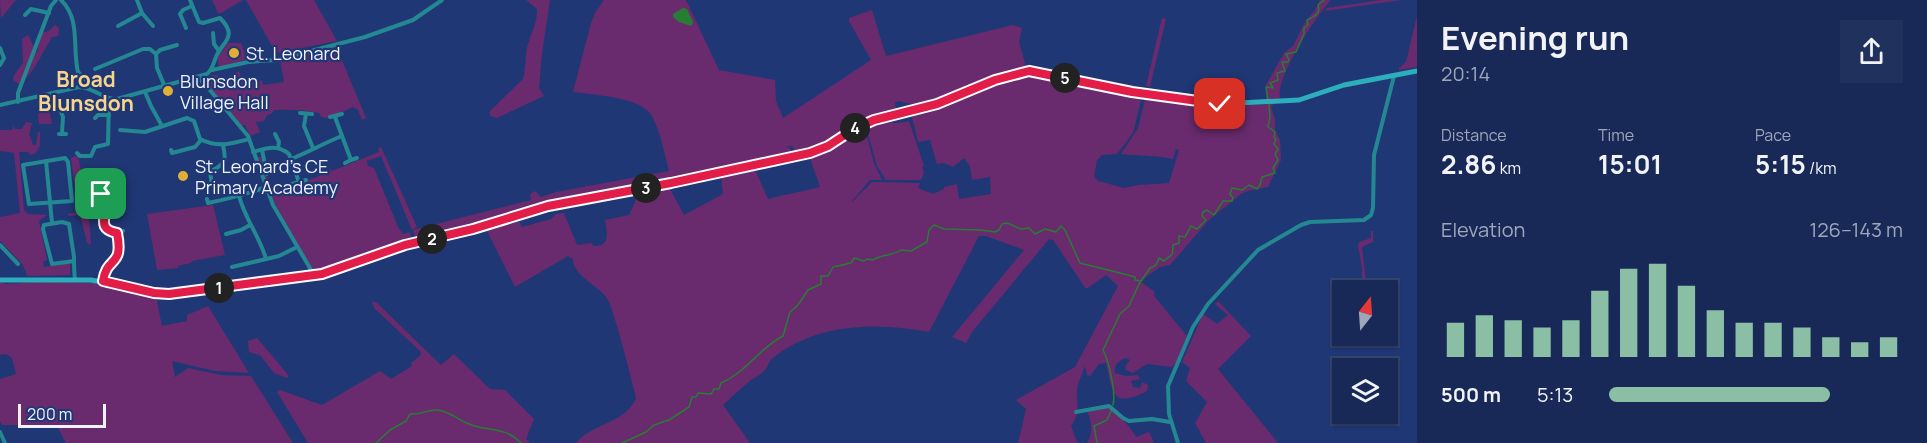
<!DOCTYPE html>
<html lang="en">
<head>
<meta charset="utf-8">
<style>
	:root { --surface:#182958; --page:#21315e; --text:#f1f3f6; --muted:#9fa6ba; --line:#36456e; --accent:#8abfa5 }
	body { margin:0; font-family:Manrope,sans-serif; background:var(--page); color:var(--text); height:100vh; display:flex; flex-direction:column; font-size:22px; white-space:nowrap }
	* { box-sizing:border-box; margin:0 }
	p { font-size:20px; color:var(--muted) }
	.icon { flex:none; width:33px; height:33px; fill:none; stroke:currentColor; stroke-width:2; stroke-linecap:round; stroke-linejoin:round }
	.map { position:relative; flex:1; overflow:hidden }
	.panel { display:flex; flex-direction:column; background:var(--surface); width:510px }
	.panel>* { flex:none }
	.needle { width:39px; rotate:17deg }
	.buttons { position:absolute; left:1332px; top:280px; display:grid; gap:12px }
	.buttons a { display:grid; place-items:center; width:66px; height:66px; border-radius:0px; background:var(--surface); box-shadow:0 2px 4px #0004,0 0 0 2px var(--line); font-size:30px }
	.scale { position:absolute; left:18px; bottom:15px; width:88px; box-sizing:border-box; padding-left:6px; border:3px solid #f0f3fb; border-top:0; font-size:16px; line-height:21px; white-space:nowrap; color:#f0f3fb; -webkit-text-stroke:4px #203775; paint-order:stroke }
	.pin { position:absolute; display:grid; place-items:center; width:51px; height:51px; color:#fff; margin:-26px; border-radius:12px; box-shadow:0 3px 9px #0006 }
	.km { position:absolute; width:30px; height:30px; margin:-15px; border-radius:50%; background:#222; color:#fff; font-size:16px; line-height:30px; text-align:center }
	.round { display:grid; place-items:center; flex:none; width:63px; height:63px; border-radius:0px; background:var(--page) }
	.summary { display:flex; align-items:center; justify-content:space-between; height:102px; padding:0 24px }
	h1 { font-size:33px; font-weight:700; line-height:45px }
	.stats { display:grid; grid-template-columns:repeat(3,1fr); gap:9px; height:102px; padding:6px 24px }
	.stats div { display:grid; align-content:center }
	.stats b { font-size:26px; font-weight:700 }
	.stats small { font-size:16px; font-weight:400 }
	.stats p { font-size:16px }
	.chart { height:168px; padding:12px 24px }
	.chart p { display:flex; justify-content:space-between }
	.chart svg { width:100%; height:108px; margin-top:6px; stroke:var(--accent); stroke-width:6 }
	ul { padding:0 24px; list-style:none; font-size:20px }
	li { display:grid; grid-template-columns:96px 72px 1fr; align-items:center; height:45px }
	li i { height:15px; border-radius:8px; background:var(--accent) }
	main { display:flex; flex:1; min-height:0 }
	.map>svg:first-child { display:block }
</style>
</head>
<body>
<main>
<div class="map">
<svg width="1417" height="443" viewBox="0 0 1417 443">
	<rect width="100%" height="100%" fill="#203775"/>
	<g fill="#692b6d">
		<polygon points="0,0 16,0 1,18"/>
		<polygon points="212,0 243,0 221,13 218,13"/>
		<polygon points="246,0 314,0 337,41 276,53"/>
		<path d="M526 0H550L542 54 539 88 544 96 497 118 491 116 489 112 523 79C526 69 525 58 527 48 530 35 538 22 537 9Z"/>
		<path d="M604 0H686L719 70 775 80 776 101 783 118 871 60 849 21V18L872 10 886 56 1013 25 1022 28 1019 42 1026 67 1147 91 1027 69 1015 71C987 80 926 114 900 101L895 102 896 111 863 120 824 145 795 154 793 146H786L791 149V153L786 156 542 205 504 217 416 240 413 230 531 200 530 194 535 191 541 197 556 192 669 171C664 153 661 133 652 116 642 97 594 95 573 92L591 23 595 13Z"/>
		<path d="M1320 0H1331C1316 16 1276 77 1280 97L1271 107 1275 119V130L1280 140 1281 160 1268 187 1248 191 1241 194 1209 220 1170 265 1160 267 1146 277 1141 282 1155 292 1154 296 1187 336 1176 363 1172 367 1147 364 1133 373 1126 370 1125 366 1130 360 1126 358C1119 359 1113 366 1115 373L1126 376 1138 375 1140 379 1131 381 1133 387 1140 388 1142 382 1148 385 1147 391C1110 410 1113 390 1106 363L1099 364 1090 376 1087 375 1085 366C1083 372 1080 378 1078 384 1074 402 1083 409 1071 426L1077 442 1080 443H1018L1026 409 1016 400 1075 367 1118 286 1106 275 1086 289 1053 240 1049 239 972 332 966 343 952 337 1024 250 986 236H979L929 332C877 322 816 323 773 358 768 361 769 365 766 369 762 374 755 377 751 380 741 388 732 397 723 405L750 443H576C593 423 626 423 636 398 630 374 624 350 617 326 614 318 612 308 608 300 600 285 573 277 573 259L568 256 515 287 486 229 519 222 522 227 551 219 556 214 564 213 577 245 592 243 593 246C611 247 607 233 605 220L629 215 639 193 670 189 684 215 723 194 721 177 755 170 768 199C785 194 802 192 820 187L809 155 832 147 862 127 865 129 874 163 882 180H870L852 201V202L872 182 920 183 918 188 933 194 944 189V187L957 184 959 199 991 194 990 177 972 180 970 166 964 158 953 167 944 163 937 164 930 140 918 142 912 117 913 114 1023 74 1033 73 1142 96 1133 133 1117 154 1102 155 1097 160 1094 176 1098 181 1124 188 1139 185 1169 183 1179 150 1176 149 1173 159C1155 155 1139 156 1121 154L1138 128 1146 96 1191 104 1193 107 1197 105 1221 107 1266 104V85L1284 53 1293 46 1305 22 1315 10Z"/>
		<polygon points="1381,0 1401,0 1325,11 1327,8"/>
		<polygon points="1417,16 1417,67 1399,70 1399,68 1406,62"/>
		<polygon points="1162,18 1166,19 1150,87 1146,86"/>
		<polygon points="55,25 59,28 58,36 52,37 33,70 20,85 13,80 14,75 23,63 22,39 28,35 37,53 41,33 49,31"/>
		<polygon points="228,43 241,43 247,59 222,67 218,65 218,57"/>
		<path d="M336 46 366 118 362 120 358 110 353 107 329 118 321 117 319 113C306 110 287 109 274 110L271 114 267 115 264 121 256 122 260 132 250 136 245 125 241 126 207 84V80L211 75H217L223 80 239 71 244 85 262 80 263 85 284 82 280 60Z"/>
		<polygon points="49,109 52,124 39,124 38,112"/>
		<path d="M909 121 924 166 922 167 924 173 921 180H886L877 166 867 130C882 118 894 126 909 121Z"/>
		<polygon points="26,122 32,123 29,134 33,145 36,145 38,132 40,132 40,145 36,153 30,155 28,152 19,152 24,210 28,214 47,215 39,221 47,260 43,262 44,267 70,263 70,275 27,276 23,265 0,241 0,217 20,213 14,153 0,151 0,130 12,130 13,126 15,129 22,129"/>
		<path d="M381 147 417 227 412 230 381 156 367 161 368 166 374 168 398 227 403 234 410 232 412 243 360 261 315 272C300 256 260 178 258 157H261C264 167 266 181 275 187 283 192 320 175 330 172V168L332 171 379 152 378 149Z"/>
		<polygon points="78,156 88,204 91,243 89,245 87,242 80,215 69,216 67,214 78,212 71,159 72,157"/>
		<polygon points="213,205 225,255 192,261 191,263 178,266 178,268 157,270 147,214"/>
		<polygon points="1371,231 1373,231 1373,242 1362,247 1367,291 1362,291 1362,267 1358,246 1359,242 1371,238"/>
		<polygon points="0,282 6,284 38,282 95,283 156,296 162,326 187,321 187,315 208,306 249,373 215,371 172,361 175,377 188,368 221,375 251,376 293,443 66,443 57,426 2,425 0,421 0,379 16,374 12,358 6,354 0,355"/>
		<polygon points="372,301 377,303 441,365 454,354 490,389 505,390 534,419 526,439 530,443 308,443 277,392 280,390 322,405 380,371 391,379 412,366 411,363 420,356 421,352 374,308"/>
		<polygon points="1218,301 1251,336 1218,369 1278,443 1206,443 1195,423 1207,402 1186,381 1190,368 1182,362 1203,314 1217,324 1228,315 1215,304"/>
		<polygon points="257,338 289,376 287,378 274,373 260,355 249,352 248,341"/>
		<path d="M1111 407C1120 417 1129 425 1136 437L1149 432 1154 443H1087C1093 433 1092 424 1088 413L1090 410Z"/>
	</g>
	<polygon fill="#277e33" points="683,8 687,9 693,22 691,26 679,22 673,17 673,14"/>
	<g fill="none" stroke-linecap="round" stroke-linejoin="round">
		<g stroke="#277e33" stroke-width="1.5">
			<path d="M1268 100 1266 87 1273 88 1270 83 1278 80 1277 73 1285 71 1282 62H1288L1289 60 1286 54 1296 52 1304 34V28L1308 25 1307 20C1315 16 1321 14 1318 5L1324 0"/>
			<path d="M1113 405C1116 393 1109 361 1103 350L1120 314 1129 306 1139 284 1150 268 1156 265 1159 258 1164 261C1174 252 1172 258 1173 245L1179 243V236L1185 237 1191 226 1197 229 1206 220 1202 216 1203 212 1207 210 1214 215 1223 201H1232L1233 198 1230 194 1232 188 1242 190 1249 185 1257 189 1260 185 1262 177 1275 173 1273 168 1278 160 1275 154 1278 149 1274 144 1276 139 1274 137 1275 132 1268 127 1270 117 1269 104"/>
			<path d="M376 443 390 430 406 421 410 414C422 415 428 409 438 410 449 411 458 420 469 424 488 432 505 426 521 443"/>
			<path d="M622 443 646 432 654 425 669 420 689 407 692 397H696L698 393 711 394 714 389H719L721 383C748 371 758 349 783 336L790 312 798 305 808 290 821 284V276H828L833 267 851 263 854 258 864 261 867 259 873 260C882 254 893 256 901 250L911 251 927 242 929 230 934 225 944 229 981 230 995 232 999 230 1002 224 1007 223 1021 229 1029 228 1035 234 1045 229 1056 232 1061 226 1065 230 1080 263C1099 268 1117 272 1135 277V280L1141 281"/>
			<polyline points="1097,443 1094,426 1107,420 1112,409"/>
		</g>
		<g stroke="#248893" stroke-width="4">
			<path d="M61 0C81 19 72 48 78 72L88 82 90 88"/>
			<polyline points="137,0 142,13 153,26"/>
			<polyline points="25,15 31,9 49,13"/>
			<polyline points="118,26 142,13"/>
			<polyline points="186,28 180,14 183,10 192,6"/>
			<polyline points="213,33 214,44 219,51"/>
			<polyline points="0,48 4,58 0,65"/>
			<polyline points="156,54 160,50 177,45"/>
			<polyline points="95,69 143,49 150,49 156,54 157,68 165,87"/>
			<polyline points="212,70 248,62 276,60 365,37 413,20 442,0"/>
			<polyline points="198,79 204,83 248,136 273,205 314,275"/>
			<polyline points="145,92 151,106 162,126"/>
			<polyline points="54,93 63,117 62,133"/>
			<polyline points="18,102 18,93 51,6 56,0"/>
			<path d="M0 105 79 87C94 87 103 100 117 99L207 74C213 69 213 64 216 57 222 42 239 37 220 18L203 23 199 22 190 0"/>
			<polyline points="300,113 312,114"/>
			<polyline points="306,114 304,126 313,148"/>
			<polyline points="330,117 342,114"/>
			<polyline points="335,117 351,160 357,158"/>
			<polyline points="95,118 98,115 109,115"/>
			<path d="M120 130 145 132 187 118 194 121 200 139C217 148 231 144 249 139"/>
			<polyline points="59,134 66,134"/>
			<polyline points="275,134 279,142 278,148"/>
			<polyline points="171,150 172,153 195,147 201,140"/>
			<polyline points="262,150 267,174"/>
			<path d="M253 152C267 148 277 144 289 154L299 182"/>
			<polyline points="77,153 80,156 91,156 95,147 108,144 109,99"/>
			<polygon points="65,158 68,162 72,201 29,204 23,165"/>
			<path d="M291 159C309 152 324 143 342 136"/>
			<polyline points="46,161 52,223"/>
			<polyline points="345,163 351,160"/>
			<polyline points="292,184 306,180"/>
			<path d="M212 185 210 172C225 163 227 163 223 145"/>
			<path d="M100 192C101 196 105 202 105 206 105 219 98 230 117 233 124 268 106 255 103 281"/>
			<path d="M239 196C245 219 260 237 266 259"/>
			<path d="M207 199 208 203C228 199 247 194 266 187"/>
			<polyline points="117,233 123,231"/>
			<polyline points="226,234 241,230 250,225"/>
			<polyline points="0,245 18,264"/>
			<path d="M74 261 52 264 43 229 44 225 62 222 69 224 74 257C74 264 74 272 75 279"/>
			<polyline points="232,267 279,256 297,247"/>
			<polyline points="1076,412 1109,406 1123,418 1129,421 1152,419 1170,422"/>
			<polyline points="0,432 5,443"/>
			<polyline points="1178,443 1169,414 1168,386 1193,327 1208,304 1258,250 1301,225 1310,222 1364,220 1371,215 1373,208 1374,155 1394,76"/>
		</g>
		<polyline stroke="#2daebb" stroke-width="5" points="0,280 91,280 163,294 307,277 335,270 404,245 473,229 548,206 671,183 810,153 828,146 860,126 874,120 937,103 995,80 1029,71 1132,92 1220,104 1299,100 1344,85 1417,71"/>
	</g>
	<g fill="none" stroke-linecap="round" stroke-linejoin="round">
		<g stroke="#fff" stroke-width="12">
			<path id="route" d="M101 194C102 197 104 200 105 204 107 217 96 229 117 233 124 268 107 255 103 281L154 293 169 294 322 274 405 245 473 229 548 206 671 183 810 153 828 146 854 129 874 120 937 104 995 80 1029 71 1132 92 1220 104"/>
		</g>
		<use href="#route" stroke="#e11d48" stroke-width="8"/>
	</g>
	<g fill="#e1af34" stroke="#203775" stroke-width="2">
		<circle cx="234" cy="53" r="6"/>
		<circle cx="168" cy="91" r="6"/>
		<circle cx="183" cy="176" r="6"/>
	</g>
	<g text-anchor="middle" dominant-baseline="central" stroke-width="4.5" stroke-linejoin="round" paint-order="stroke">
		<g font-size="18" fill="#f0f3fb" stroke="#203775" text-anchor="start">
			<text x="246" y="53">St. Leonard</text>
			<text x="180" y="81">Blunsdon<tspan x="180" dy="21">Village Hall</tspan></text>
			<text x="195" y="166">St. Leonard's CE<tspan x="195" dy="21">Primary Academy</tspan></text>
		</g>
		<g font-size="21" font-weight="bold" fill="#f8d58b" stroke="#203775">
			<text x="86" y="79">Broad<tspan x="86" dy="24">Blunsdon</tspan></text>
		</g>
	</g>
</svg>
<div class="buttons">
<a><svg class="needle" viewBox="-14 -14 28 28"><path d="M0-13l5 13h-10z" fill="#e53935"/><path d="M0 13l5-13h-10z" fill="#9fa6ba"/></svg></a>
<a><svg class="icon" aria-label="layers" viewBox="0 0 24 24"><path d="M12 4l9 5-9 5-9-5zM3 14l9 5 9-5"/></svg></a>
</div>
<div class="scale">200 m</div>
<div class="pin" style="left:101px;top:194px;background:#1e9e55"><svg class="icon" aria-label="arrive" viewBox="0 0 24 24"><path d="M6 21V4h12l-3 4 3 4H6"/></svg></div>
<div class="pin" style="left:1220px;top:104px;background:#d93025"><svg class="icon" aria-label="check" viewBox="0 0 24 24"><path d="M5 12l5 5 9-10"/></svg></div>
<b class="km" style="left:219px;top:288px">1</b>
<b class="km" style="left:432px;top:239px">2</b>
<b class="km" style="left:646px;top:188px">3</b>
<b class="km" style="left:855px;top:128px">4</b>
<b class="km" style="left:1065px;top:78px">5</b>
</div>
<section class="panel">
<div class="summary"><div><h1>Evening run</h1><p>20:14</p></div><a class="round"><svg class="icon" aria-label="share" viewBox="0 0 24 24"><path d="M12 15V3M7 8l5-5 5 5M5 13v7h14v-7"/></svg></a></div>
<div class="stats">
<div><p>Distance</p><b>2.86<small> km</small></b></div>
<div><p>Time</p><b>15:01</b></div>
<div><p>Pace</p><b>5:15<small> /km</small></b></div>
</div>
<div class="chart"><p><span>Elevation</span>126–143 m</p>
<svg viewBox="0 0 160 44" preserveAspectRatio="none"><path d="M5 44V30M15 44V27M25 44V29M35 44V32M45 44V29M55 44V17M65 44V8M75 44V6M85 44V15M95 44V25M105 44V30M115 44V30M125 44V32M135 44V36M145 44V38M155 44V36"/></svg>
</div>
<ul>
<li><b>500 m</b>5:13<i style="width:75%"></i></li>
</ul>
</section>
</main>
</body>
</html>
